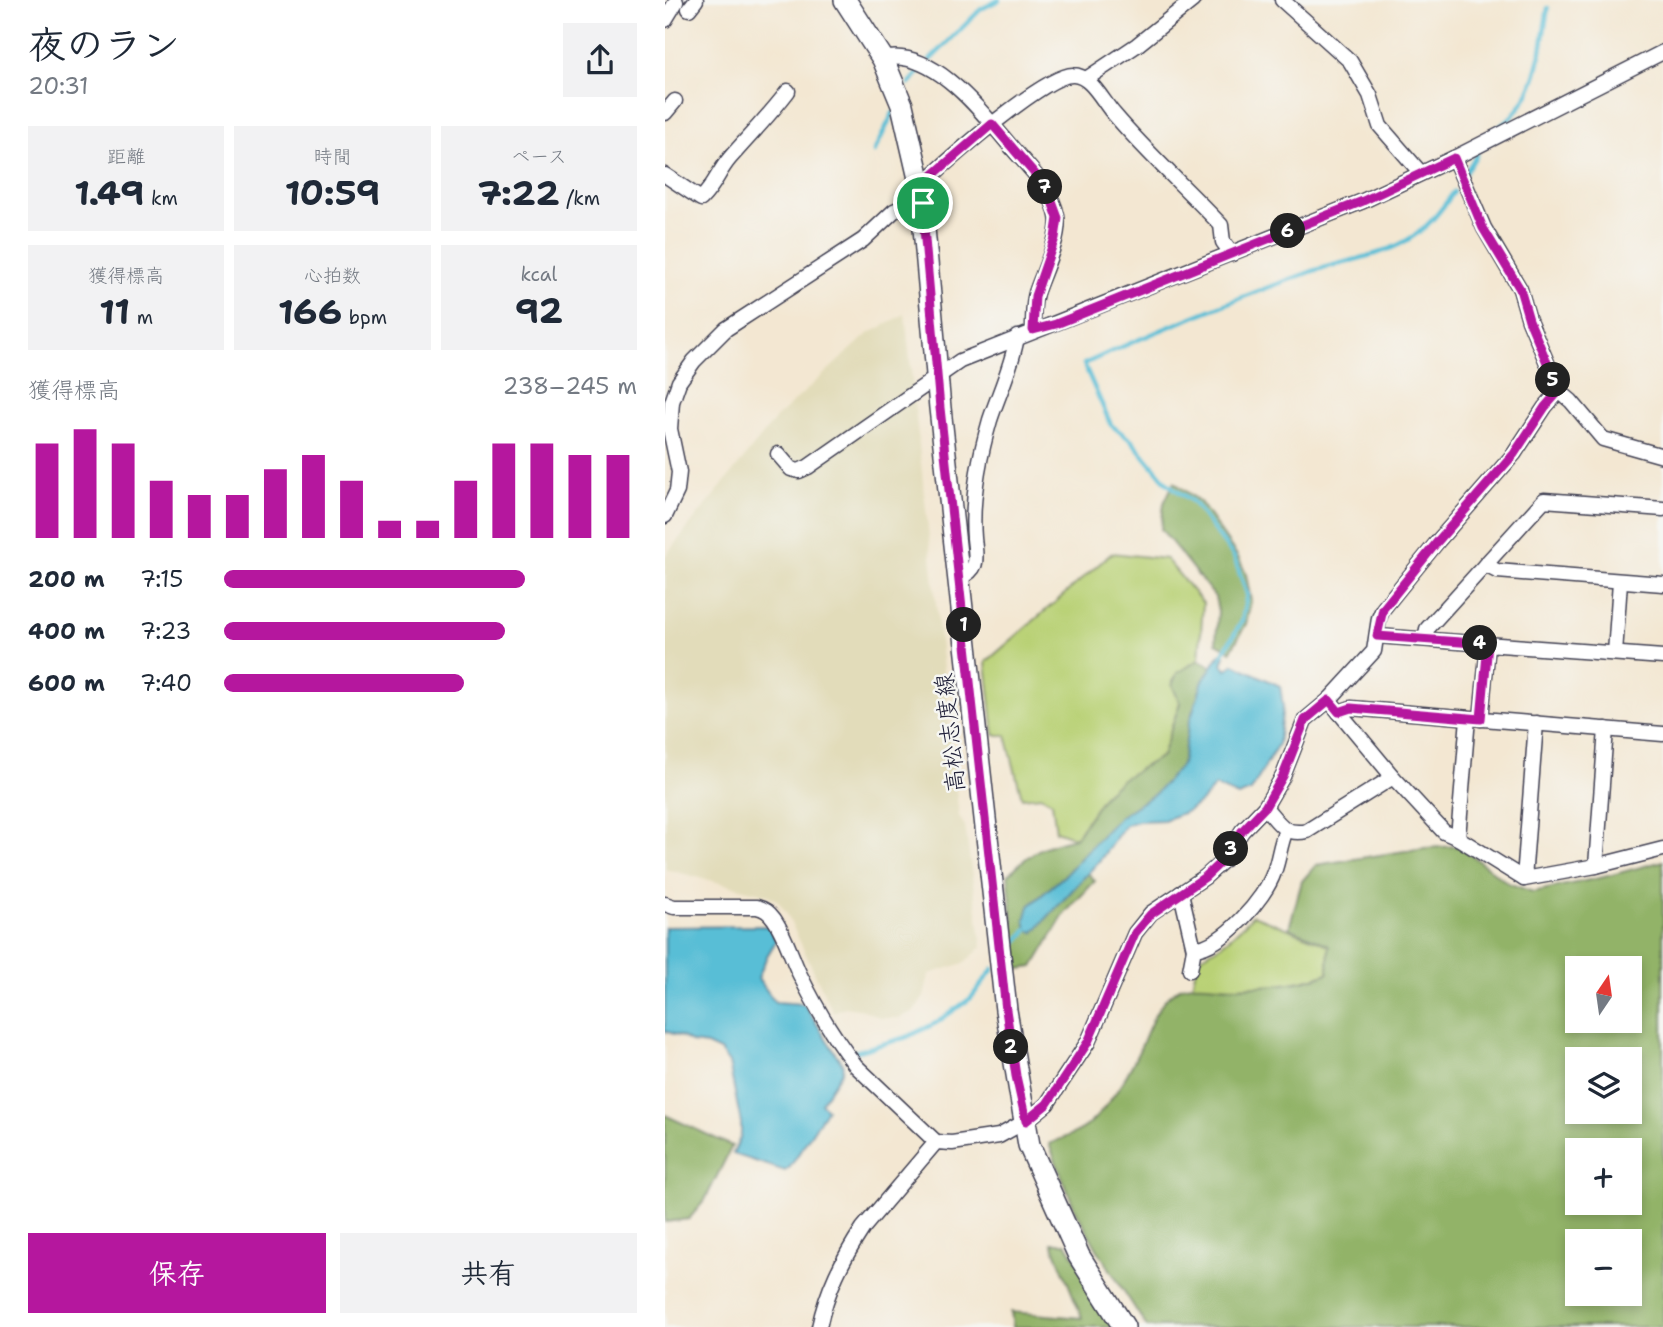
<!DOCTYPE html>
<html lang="ja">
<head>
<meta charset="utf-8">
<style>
	:root { --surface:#fff; --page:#f2f2f3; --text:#1f2937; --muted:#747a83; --accent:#b5179e }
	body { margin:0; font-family:"Shantell Sans","Klee One",sans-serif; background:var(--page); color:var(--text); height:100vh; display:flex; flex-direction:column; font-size:26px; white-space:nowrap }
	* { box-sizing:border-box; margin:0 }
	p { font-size:23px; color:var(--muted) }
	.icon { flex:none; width:38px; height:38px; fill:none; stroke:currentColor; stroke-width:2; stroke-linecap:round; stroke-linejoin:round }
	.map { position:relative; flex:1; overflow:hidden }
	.drawer { display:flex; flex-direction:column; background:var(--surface); width:665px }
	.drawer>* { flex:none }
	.needle { width:46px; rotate:13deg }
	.buttons { position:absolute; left:900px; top:956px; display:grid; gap:14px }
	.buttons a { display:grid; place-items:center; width:77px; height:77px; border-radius:0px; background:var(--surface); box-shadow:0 4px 10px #0003; font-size:35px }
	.pin { position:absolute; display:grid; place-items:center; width:60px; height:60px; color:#fff; margin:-30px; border:4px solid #fff; border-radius:50%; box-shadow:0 2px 7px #0007 }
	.km { position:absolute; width:35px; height:35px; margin:-18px; border-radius:50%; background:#222; color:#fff; font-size:19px; line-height:35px; text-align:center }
	.round { display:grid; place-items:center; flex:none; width:74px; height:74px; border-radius:0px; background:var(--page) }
	.head { display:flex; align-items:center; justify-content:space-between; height:119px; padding:0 28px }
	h1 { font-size:38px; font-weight:700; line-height:52px }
	.stats { display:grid; grid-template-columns:repeat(3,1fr); gap:10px; height:119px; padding:7px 28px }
	.stats div { display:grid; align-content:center; border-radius:0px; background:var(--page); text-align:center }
	.stats b { font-size:35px; font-weight:700 }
	.stats small { font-size:19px; font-weight:400 }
	.stats p { font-size:19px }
	.chart { height:196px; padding:14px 28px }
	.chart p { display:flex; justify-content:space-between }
	.chart svg { width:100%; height:126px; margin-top:7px; stroke:var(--accent); stroke-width:6 }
	.button { display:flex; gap:14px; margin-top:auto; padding:14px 28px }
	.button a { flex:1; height:80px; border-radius:0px; background:var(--accent); color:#fff; font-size:28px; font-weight:700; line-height:80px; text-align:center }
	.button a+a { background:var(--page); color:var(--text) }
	ul { padding:0 28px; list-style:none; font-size:23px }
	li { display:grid; grid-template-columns:112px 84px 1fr; align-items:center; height:52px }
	li i { height:18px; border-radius:9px; background:var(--accent) }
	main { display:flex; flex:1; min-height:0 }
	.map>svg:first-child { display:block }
</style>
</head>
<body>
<main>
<section class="drawer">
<div class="head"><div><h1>夜のラン</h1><p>20:31</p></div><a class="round"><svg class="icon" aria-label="share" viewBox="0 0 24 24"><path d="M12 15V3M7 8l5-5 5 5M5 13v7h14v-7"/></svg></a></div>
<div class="stats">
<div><p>距離</p><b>1.49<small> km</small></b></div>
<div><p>時間</p><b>10:59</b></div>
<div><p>ペース</p><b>7:22<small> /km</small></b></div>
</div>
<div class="stats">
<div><p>獲得標高</p><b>11<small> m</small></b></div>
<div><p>心拍数</p><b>166<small> bpm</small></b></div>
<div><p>kcal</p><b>92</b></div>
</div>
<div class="chart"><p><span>獲得標高</span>238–245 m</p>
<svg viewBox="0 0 160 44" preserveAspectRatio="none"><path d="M5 44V11M15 44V6M25 44V11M35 44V24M45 44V29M55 44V29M65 44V20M75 44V15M85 44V24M95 44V38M105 44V38M115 44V24M125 44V11M135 44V11M145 44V15M155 44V15"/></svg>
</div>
<ul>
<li><b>200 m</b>7:15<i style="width:73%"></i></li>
<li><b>400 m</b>7:23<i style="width:68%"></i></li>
<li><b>600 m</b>7:40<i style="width:58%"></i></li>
</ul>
<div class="button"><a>保存</a><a>共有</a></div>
</section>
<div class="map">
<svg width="998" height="1327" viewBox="0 0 998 1327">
	<rect width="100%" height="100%" fill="#f6f6f2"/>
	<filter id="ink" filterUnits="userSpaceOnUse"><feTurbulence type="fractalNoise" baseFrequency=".0143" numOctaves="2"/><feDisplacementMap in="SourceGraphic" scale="14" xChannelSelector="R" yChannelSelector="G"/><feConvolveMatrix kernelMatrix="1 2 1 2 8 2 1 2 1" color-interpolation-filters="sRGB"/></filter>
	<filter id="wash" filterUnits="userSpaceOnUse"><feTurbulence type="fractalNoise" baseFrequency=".00686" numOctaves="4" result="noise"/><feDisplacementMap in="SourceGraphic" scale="28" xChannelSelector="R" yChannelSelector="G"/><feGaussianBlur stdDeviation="1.57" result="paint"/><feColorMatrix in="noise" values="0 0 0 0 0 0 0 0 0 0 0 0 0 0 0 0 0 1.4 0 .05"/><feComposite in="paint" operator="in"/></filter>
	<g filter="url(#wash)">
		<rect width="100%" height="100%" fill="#f3e7d2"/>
		<polygon fill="#e2dcba" points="240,314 294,817 300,826 317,947 299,963 264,974 259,997 248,1012 233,1018 216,1018 199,1010 180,1007 168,1012 121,912 113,901 103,895 0,869 0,556 113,416 203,334"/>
		<g fill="#b9d176" stroke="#6e7a58" stroke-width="2">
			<polygon points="447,553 501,559 538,603 534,660 512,673 507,684 515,702 497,756 440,794 410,838 391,831 387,802 376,796 357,798 341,735 329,735 321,662"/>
			<path d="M588 915 664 945 663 973C621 990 572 987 527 986L533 958C556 947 571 934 588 915Z"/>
		</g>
		<g fill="#92b367" stroke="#5a6a51" stroke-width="2" fill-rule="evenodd">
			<polygon points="509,482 535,502 573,557 581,574 586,601 581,624 566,651 551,643 553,611 550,597 496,529 499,503"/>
			<path d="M534 660 547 667 538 682 524 723 517 764 509 776 491 793 454 817 399 876 364 906 369 932 422 872 430 881 400 913 368 967 353 969 343 875C368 850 376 846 410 838L440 794 457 779 497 756 515 703 507 685 512 673Z"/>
			<path d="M794 846 843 883 868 892 939 877 998 861V1327H482L432 1249 409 1207 384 1144C396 1138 413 1134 423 1125 443 1107 461 1079 472 1055 483 1033 489 1006 510 991 526 979 554 988 573 987 603 986 635 985 663 973L664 945 624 928 637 881 651 865 759 848ZM912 968H964V1020H912ZM912 1059H964V1111H912ZM912 1150H964V1202H912ZM912 1241H964V1293H912Z"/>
			<polygon points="0,1115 67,1146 40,1200 24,1219 0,1222"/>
			<polygon points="387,1243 401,1243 453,1327 348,1327 346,1312 417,1318"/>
		</g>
		<g fill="#58bed6" stroke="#3d7088" stroke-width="2">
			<polygon points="555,654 560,656 557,664 561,670 569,664 615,686 618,706 613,744 586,791 573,796 550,786 536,802 520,812 499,820 473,821 460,825 435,860 369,932 362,930 360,920 364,906 399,876 454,817 491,793 517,764 524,723 538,681"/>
			<polygon points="103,926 111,941 102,956 93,978 110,1002 139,1004 178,1065 177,1071 156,1103 162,1109 125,1167 120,1171 68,1154 76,1135 76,1123 64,1063 55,1051 42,1045 27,1043 17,1037 0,1031 0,927"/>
		</g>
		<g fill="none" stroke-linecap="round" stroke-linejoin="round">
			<g stroke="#58bed6" stroke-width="4.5">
				<polyline points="265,60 316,9 334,0"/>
				<polyline points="244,84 256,70"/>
				<path d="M830 130C875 100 874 57 883 8"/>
				<polyline points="209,152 228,113"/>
				<polyline points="801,172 812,154"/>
				<path d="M557 655 577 621 582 594 569 557 528 502 502 483 467 441 446 425 419 364C493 330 568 300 645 272 680 260 720 257 750 235 766 224 778 207 789 192"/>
				<polyline points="346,948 362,930"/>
				<polyline points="186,1053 242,1037 271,1023 306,998 328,969"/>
			</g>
		</g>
	</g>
	<g filter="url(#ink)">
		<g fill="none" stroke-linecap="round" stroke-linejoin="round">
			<g stroke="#414052" stroke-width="17">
				<g id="minor">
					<polyline points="617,0 685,61 705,95 715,126 755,172"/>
					<polyline points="24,9 31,0"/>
					<polyline points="0,20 11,2"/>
					<path d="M218 59C269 47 319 115 348 149 365 169 387 189 392 216 396 237 378 272 371 293 368 304 368 318 368 330"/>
					<polyline points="421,79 472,45 528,0"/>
					<polyline points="0,113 10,101"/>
					<polyline points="789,158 819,228 855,289 864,320 894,391 906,401 938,439 998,456"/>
					<path d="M0 175 36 199C50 185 53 172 65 158 84 136 105 115 123 91"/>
					<path d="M255 183 262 180C285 159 381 74 408 75 426 75 438 102 449 114 482 153 521 188 556 225L558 242 567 254"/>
					<polyline points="113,454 126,469 134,471 143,467 295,361 698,201 789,158 998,52"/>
					<polyline points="0,516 12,491 14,472 5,429 7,402 14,382 29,361 61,329 198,240 229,211 247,203 258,203"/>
					<polyline points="820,565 832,571 998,584"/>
					<path d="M294 578C315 569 311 559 309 538 306 499 314 458 325 420 334 393 347 366 352 337"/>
					<polyline points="712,636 998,657"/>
					<polyline points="760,639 762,629 879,500 998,509"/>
					<polyline points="950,653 955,582"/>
					<polyline points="664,700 728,777 779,832 793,838 859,879 931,866 998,849"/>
					<polyline points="674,712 686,708 998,734"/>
					<polyline points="816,719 823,644"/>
					<path d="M600 807C614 823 619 836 642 831L728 777"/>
					<polyline points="793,838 803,718"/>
					<polyline points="931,866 941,729"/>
					<polyline points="859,879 871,723"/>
					<polyline points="516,893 529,949"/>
					<path d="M0 904 9 907H92C100 909 104 912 109 919 120 935 126 956 134 973 150 1006 168 1037 191 1066L271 1142"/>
					<path d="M525 970 529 949C558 946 600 899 609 872 614 859 615 844 621 830"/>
					<path d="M154 1327C162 1290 177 1260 198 1228L271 1142 287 1143 334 1136 361 1121 382 1104 423 1042 470 933 486 913 540 877 558 861 577 831 600 807 618 776 640 720 664 700 709 651 714 618 718 609 773 541 849 454 880 407 894 391"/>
				</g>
			</g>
			<g stroke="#414052" stroke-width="24">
				<polyline id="secondary" points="180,0 218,59 237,105 255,183 275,408 341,1010 364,1145 414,1256 459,1327"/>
			</g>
			<use href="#minor" stroke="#fff" stroke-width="14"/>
			<use href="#secondary" stroke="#fff" stroke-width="21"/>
		</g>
	</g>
	<g fill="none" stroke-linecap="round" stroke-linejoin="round" filter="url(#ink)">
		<g stroke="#fff" stroke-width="14">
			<polygon id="route" points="327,124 382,188 393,218 390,238 370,296 368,330 391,324 698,201 789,158 818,228 855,289 864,320 894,391 880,407 849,454 773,541 718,609 712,636 823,644 816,719 686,708 674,712 664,700 640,720 618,776 600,807 577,831 558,860 540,877 486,914 470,933 423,1042 382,1104 361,1121 351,1076 341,1010 275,408 255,183 262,180"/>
		</g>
		<use href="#route" stroke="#b5179e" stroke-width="9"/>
	</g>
	<g text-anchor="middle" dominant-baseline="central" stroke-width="5" stroke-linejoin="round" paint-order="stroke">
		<g font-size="24" fill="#22223b" stroke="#f6f6f2">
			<text transform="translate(285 733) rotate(-96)">高松志度線</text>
		</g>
	</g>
</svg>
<div class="buttons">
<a><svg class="needle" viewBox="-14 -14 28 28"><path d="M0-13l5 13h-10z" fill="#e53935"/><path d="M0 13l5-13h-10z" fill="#747a83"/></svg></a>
<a><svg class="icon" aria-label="layers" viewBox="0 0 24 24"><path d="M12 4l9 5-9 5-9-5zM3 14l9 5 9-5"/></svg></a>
<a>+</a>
<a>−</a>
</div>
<div class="pin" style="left:258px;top:203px;background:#1e9e55"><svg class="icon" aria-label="arrive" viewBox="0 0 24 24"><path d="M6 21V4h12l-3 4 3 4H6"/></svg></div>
<b class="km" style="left:299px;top:625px">1</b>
<b class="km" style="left:346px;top:1047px">2</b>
<b class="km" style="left:566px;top:849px">3</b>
<b class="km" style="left:815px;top:643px">4</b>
<b class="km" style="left:888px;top:380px">5</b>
<b class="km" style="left:623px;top:231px">6</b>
<b class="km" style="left:380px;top:187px">7</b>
</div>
</main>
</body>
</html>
